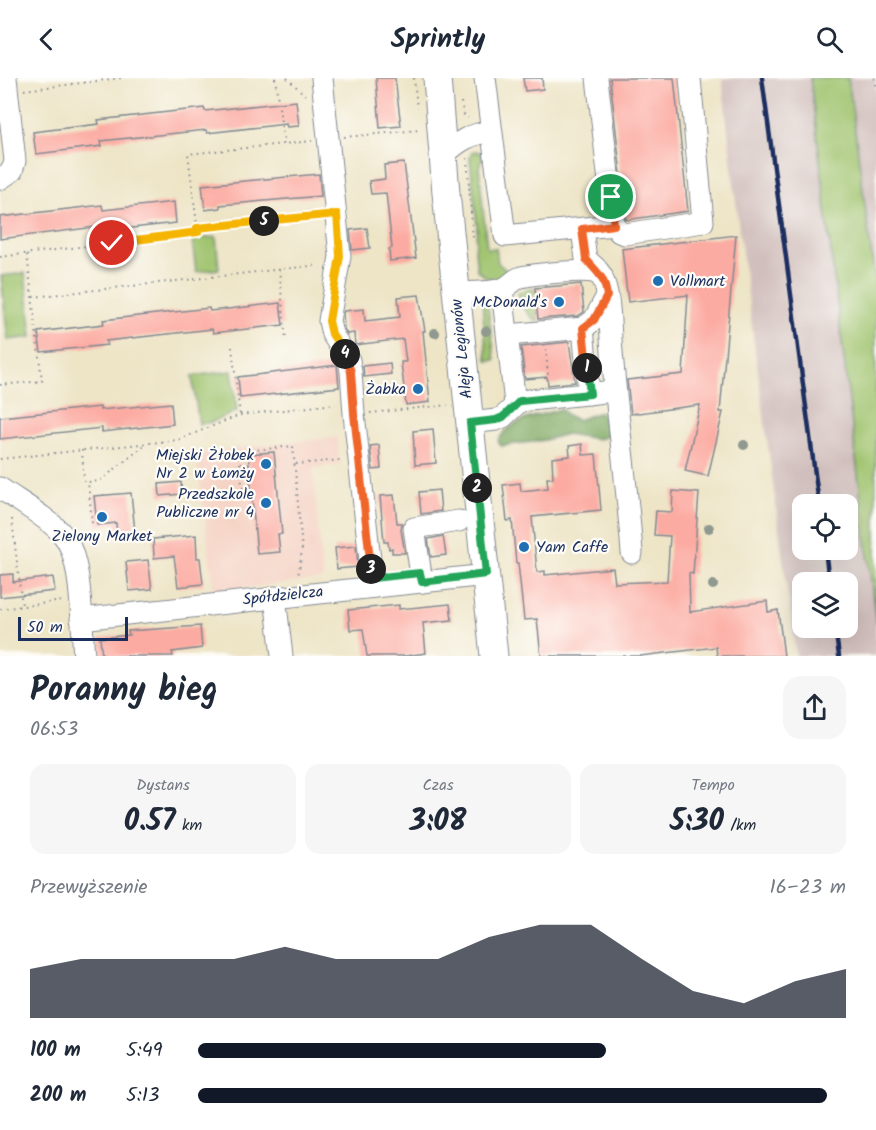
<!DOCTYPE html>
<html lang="pl">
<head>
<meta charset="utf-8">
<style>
	:root { --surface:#fff; --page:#f6f6f7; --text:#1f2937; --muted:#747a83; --accent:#111827 }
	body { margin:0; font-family:Kalam,sans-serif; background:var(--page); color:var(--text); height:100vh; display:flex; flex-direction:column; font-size:22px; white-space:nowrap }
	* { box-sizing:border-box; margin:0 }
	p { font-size:20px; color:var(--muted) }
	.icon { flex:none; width:33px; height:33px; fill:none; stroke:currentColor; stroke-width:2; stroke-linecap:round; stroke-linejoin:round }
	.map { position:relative; height:578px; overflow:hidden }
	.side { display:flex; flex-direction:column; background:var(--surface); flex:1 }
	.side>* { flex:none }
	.buttons { position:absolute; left:792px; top:416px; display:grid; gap:12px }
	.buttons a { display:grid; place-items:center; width:66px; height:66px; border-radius:12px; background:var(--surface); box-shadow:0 6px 24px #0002; font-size:30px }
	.scale { position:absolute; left:18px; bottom:15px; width:110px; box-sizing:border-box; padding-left:6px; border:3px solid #1b2f5e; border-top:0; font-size:16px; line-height:21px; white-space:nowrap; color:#1b2f5e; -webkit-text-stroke:4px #fdfcf7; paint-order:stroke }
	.pin { position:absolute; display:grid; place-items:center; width:51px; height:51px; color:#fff; margin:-26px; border:3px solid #fff; border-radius:50%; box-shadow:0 2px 6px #0007 }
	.km { position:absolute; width:30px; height:30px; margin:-15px; border-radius:50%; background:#222; color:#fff; font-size:16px; line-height:30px; text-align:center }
	.round { display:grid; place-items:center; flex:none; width:63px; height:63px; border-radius:18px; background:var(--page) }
	.overview { display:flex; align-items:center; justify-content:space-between; height:102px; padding:0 30px }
	h1 { font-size:33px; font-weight:600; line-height:45px }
	.metrics { display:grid; grid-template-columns:repeat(3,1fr); gap:9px; height:102px; padding:6px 30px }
	.metrics div { display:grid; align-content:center; border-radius:15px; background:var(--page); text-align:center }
	.metrics b { font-size:30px; font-weight:600 }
	.metrics small { font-size:16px; font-weight:400 }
	.metrics p { font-size:16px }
	.chart { height:168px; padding:12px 30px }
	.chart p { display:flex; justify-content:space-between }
	.chart svg { width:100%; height:108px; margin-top:6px; fill:var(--accent); opacity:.7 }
	ul { padding:0 30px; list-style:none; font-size:20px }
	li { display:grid; grid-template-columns:96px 72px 1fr; align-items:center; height:45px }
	li i { height:15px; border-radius:8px; background:var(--accent) }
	header { display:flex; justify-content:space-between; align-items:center; height:78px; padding:0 30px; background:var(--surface); font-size:27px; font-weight:600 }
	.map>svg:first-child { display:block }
</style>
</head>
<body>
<header><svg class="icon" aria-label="back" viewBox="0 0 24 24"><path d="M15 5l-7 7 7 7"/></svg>Sprintly<svg class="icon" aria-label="search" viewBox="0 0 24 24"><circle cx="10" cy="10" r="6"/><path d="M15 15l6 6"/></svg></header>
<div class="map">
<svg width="876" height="578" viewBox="0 0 876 578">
	<rect width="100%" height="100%" fill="#fdfcf7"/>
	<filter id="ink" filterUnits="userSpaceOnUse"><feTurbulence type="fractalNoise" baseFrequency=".0167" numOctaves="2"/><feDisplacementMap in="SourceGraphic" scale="12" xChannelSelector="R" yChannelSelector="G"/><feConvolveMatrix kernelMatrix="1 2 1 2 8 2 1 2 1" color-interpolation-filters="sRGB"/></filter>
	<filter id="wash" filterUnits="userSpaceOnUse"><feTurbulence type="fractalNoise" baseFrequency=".008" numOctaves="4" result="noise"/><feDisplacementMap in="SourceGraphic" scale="24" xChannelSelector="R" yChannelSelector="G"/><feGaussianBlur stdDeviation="1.35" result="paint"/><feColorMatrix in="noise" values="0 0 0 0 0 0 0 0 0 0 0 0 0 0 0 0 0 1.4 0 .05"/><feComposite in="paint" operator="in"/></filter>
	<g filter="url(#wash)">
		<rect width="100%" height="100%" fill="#eee5c7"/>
		<polygon fill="#f5d2c3" points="337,359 340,387 313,390 323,501 214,513 196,375"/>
		<path fill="#d1bfbd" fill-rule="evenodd" d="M722 0H876V578H796L739 151ZM802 426H848V471H802ZM802 504H848V549H802Z"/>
		<g fill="#9ec26c" stroke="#5c7865" stroke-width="1.5">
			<polygon points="810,0 848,0 876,210 876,545"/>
			<polygon points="476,73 484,77 479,89 487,171 496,170 498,185 508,194 501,201 487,200 477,192 475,174 477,149 470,80 472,74"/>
			<polygon points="216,159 219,191 196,194 192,161"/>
			<polygon points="25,195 32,259 8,262 1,198"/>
			<polygon points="535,210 538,243 535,243 520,226 518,214"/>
			<polygon points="482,222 487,224 488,230 495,282 487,283"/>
			<polygon points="232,293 237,333 212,344 199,346 192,298"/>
		</g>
		<path fill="#7ea860" stroke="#4c6c5f" stroke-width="1.5" d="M561 331 567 337 577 342 601 334 609 358 598 361 567 356 545 362 501 368 498 363C510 340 540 338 561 331Z"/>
		<g id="blocks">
			<g fill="#fcaba2">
				<polygon points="376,0 395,0 401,48 380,50"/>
				<polygon points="523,0 542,0 543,11 525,13"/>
				<polygon points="610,0 674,0 688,133 626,142"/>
				<polygon points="296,23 299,48 287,49 286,46 207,55 206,52 101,63 102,68 36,76 33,54 99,46 98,42 204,30 205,33"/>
				<polygon points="404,85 416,180 390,183 389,171 392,170 386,115 371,116 369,103 385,101 384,87"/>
				<polygon points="319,96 321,118 220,127 220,130 205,132 202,107"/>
				<polygon points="174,124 176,145 105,153 104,148 0,161 0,139 102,127 103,132"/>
				<polygon points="367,150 370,170 352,172 350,152"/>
				<polygon points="736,157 720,334 723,334 708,398 685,393 700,327 631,336 627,302 683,296 688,217 628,224 622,171"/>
				<polygon points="581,206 584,234 578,238 538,241 535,210"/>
				<polygon points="419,217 425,253 423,253 430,324 406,327 401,284 406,284 403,261 355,267 354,255 347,256 344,251 343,235 344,233 364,231 365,243 400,239 398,219"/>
				<polygon points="280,225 283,247 213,255 212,251 106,263 107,267 41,274 38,254 104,246 103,242 209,230 210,233"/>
				<polygon points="569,264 575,304 548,307 547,299 525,301 521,269"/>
				<polygon points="390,285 391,296 364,299 363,288"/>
				<polygon points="337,287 339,309 240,320 238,299"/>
				<polygon points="171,325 173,346 102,354 102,350 0,361 0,339 100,329 100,332"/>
				<polygon points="433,351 436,385 415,387 413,353"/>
				<polygon points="582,366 583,377 596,376 601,432 532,439 537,494 545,493 545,497 613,490 615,505 667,503 670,458 654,457 656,433 672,434 673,413 699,415 693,496 689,495 690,534 767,523 768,534 778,532 784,578 717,578 716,569 640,578 541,578 537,541 524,542 518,485 516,485 512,442 507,443 503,407 520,405 521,413 548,410 547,400 553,400 552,380 570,378 569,368"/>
				<polygon points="379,367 381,391 373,392 370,368"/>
				<polygon points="274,374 282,456 278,456 280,474 257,476 248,376"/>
				<polygon points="181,404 182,416 160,418 159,406"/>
				<polygon points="439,412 441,433 421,436 419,414"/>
				<polygon points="131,415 135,454 117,456 116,445 97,447 94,418"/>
				<polygon points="394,417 397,445 402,445 401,452 405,475 392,475 392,470 389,471 388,464 384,464 380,418"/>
				<polygon points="196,457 197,480 200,480 203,506 178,509 174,478 154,480 153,461"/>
				<polygon points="443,458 446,477 431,479 428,461"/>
				<polygon points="356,468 358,489 337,491 335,470"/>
				<polygon points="148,482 152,511 129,513 126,484"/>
				<polygon points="13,496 13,504 53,499 55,513 0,519 0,497"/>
				<polygon points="450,526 452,542 423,545 426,575 405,578 367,578 363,551 350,552 348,532 399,527 399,531"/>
				<polygon points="200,548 202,570 172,574 173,578 102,578 100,560 129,557 128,553"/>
			</g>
		</g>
	</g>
	<g filter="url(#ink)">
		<use href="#blocks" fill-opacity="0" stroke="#848a92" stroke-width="1.5"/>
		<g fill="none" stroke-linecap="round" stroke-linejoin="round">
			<g stroke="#848a92" stroke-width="23">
				<g id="minor">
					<polyline points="322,0 340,178 329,243 332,256 349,282 351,294 354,336 373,509"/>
					<polyline points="485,0 505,158 614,147"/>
					<polyline points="597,0 614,147 619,154 625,156 703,144 690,0"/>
					<path d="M443 78C458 63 471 56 491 53"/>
					<polyline points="0,101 12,93 15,83 6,0"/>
					<polyline points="582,151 586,181 596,190 602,198"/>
					<polyline points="502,211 515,326"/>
					<path d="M456 215C470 214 489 215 502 211 509 209 514 201 521 199 535 196 587 190 598 196 610 202 610 248 611 261 616 332 627 403 632 475"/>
					<polyline points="583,250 589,316"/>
					<polyline points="508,257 583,250 594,242 607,218"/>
					<polyline points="470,345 496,342 503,339 520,323 615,313"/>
					<path d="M0 410C18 423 50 441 63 457 83 481 81 546 84 578"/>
					<polyline points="422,504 414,450 459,443"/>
					<polyline points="275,519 282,578"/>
					<polyline points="81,541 486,497"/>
				</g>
			</g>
			<g stroke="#848a92" stroke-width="29">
				<polyline id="major" points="437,0 446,115 494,578"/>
			</g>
			<g stroke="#848a92" stroke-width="2" stroke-dasharray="1.5 4.5" stroke-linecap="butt">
				<polyline points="275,0 284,66"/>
				<polyline points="287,0 305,17"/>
				<polyline points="414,0 417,30"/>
				<polyline points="874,0 876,11"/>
				<polyline points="24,12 122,0"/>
				<polyline points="461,24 464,37 468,40"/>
				<polyline points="344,59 419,52"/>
				<polyline points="467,80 473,161"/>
				<polyline points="197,150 319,138"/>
				<polyline points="0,179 198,154 188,76 312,63"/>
				<polyline points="279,191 286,262"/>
				<polyline points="33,219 319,187"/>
				<polyline points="232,269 240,337"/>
				<polyline points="546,271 548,297"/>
				<polyline points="0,307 42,303 27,176"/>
				<polyline points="370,335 448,327"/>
				<polyline points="82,372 84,404 88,404"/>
				<polyline points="239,373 243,417"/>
				<polyline points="210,377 293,368 302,472 298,499"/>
				<polyline points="0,381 178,362 240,337 335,326"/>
				<polyline points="296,386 341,382"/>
				<polyline points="12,441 22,528"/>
				<polyline points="92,445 88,404 100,403 146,366"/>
				<polyline points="0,531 64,523"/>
			</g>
			<use href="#minor" stroke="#fff" stroke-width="21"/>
			<use href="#major" stroke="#fff" stroke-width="27"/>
			<g stroke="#1b2f5e" stroke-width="4.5">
				<polyline points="762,0 819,426"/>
				<polyline points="825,471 829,504"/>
				<polyline points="835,549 839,578"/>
			</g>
		</g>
		<g fill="#8f998f">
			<circle cx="486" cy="253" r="5"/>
			<circle cx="435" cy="255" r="5"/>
			<circle cx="744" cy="367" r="5"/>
			<circle cx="709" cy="450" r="5"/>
			<circle cx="713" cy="507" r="5"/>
		</g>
	</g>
	<g fill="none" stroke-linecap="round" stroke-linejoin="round" filter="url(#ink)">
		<g stroke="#fff" stroke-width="12">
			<path id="split-1" d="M587 290 583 250 594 242 607 218C604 197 598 196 586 181L582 151 614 147 611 119"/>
		</g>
		<g stroke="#fff" stroke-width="12">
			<polyline id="split-2" points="477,410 470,345 496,342 503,339 520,323 590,316 587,290"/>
		</g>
		<g stroke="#fff" stroke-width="12">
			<polyline id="split-3" points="371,491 372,500 420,495 422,504 486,496 477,410"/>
		</g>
		<g stroke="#fff" stroke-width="12">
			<polyline id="split-4" points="345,276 351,294 354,336 371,491"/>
		</g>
		<g stroke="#fff" stroke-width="12">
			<polyline id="split-5" points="264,143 337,136 340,178 329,243 332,256 345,276"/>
		</g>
		<g stroke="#fff" stroke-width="12">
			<polyline id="split-6" points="112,165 198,154 197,150 264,143"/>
		</g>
		<use href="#split-1" stroke="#f0652b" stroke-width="8"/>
		<use href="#split-2" stroke="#22a559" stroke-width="8"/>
		<use href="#split-3" stroke="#22a559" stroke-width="8"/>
		<use href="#split-4" stroke="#f0652b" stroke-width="8"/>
		<use href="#split-5" stroke="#f5b400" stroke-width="8"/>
		<use href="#split-6" stroke="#f5b400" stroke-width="8"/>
	</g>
	<g fill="#1f6fb2" stroke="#fdfcf7" stroke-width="2">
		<circle cx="658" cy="203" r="6"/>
		<circle cx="559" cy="224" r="6"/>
		<circle cx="418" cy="311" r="6"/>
		<circle cx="266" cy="386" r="6"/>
		<circle cx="266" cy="425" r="6"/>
		<circle cx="102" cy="439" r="6"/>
		<circle cx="524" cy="469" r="6"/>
	</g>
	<g text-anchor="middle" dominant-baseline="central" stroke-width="4.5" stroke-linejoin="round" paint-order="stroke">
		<g font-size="16" fill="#1b2f5e" stroke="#fdfcf7" text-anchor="end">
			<text x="670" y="203" text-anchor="start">Vollmart</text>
			<text x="547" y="224">McDonald's</text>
			<text x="406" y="311">Żabka</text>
			<text x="254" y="377">Miejski Żłobek<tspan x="254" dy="18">Nr 2 w Łomży</tspan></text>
			<text x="254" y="416">Przedszkole<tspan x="254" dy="18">Publiczne nr 4</tspan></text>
			<text x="102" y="458" text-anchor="middle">Zielony Market</text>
			<text x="536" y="469" text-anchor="start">Yam Caffe</text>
		</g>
		<g font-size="16" fill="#1b2f5e" stroke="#fdfcf7">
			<text transform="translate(462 271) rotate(-96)">Aleja Legionów</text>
			<text transform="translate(283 518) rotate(-6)">Spółdzielcza</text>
		</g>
	</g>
</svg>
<div class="buttons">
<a><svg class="icon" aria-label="locate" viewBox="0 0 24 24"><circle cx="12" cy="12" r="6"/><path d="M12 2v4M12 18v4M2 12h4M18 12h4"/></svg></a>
<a><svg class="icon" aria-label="layers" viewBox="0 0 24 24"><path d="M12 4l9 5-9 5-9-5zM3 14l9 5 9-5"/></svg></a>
</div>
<div class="scale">50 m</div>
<div class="pin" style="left:611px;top:119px;background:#1e9e55"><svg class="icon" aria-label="arrive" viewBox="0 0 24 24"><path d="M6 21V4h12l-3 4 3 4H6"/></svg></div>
<div class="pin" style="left:112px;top:165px;background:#d93025"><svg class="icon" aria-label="check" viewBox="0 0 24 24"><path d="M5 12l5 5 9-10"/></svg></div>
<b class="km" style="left:587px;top:290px">1</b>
<b class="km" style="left:477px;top:410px">2</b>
<b class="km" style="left:371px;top:491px">3</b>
<b class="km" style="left:345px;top:276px">4</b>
<b class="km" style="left:264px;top:143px">5</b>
</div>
<section class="side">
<div class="overview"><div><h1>Poranny bieg</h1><p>06:53</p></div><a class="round"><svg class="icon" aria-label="share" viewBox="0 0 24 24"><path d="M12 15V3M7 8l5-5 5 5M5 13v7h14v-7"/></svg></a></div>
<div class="metrics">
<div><p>Dystans</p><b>0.57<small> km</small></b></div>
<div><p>Czas</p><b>3:08</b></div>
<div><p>Tempo</p><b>5:30<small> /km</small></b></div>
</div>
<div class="chart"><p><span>Przewyższenie</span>16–23 m</p>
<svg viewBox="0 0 160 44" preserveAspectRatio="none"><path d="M0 44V24L10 20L20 20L30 20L40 20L50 15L60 20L70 20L80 20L90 11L100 6L110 6L120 20L130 33L140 38L150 29L160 24V44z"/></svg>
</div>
<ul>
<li><b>100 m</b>5:49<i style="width:63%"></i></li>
<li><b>200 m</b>5:13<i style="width:97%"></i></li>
</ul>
</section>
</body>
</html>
